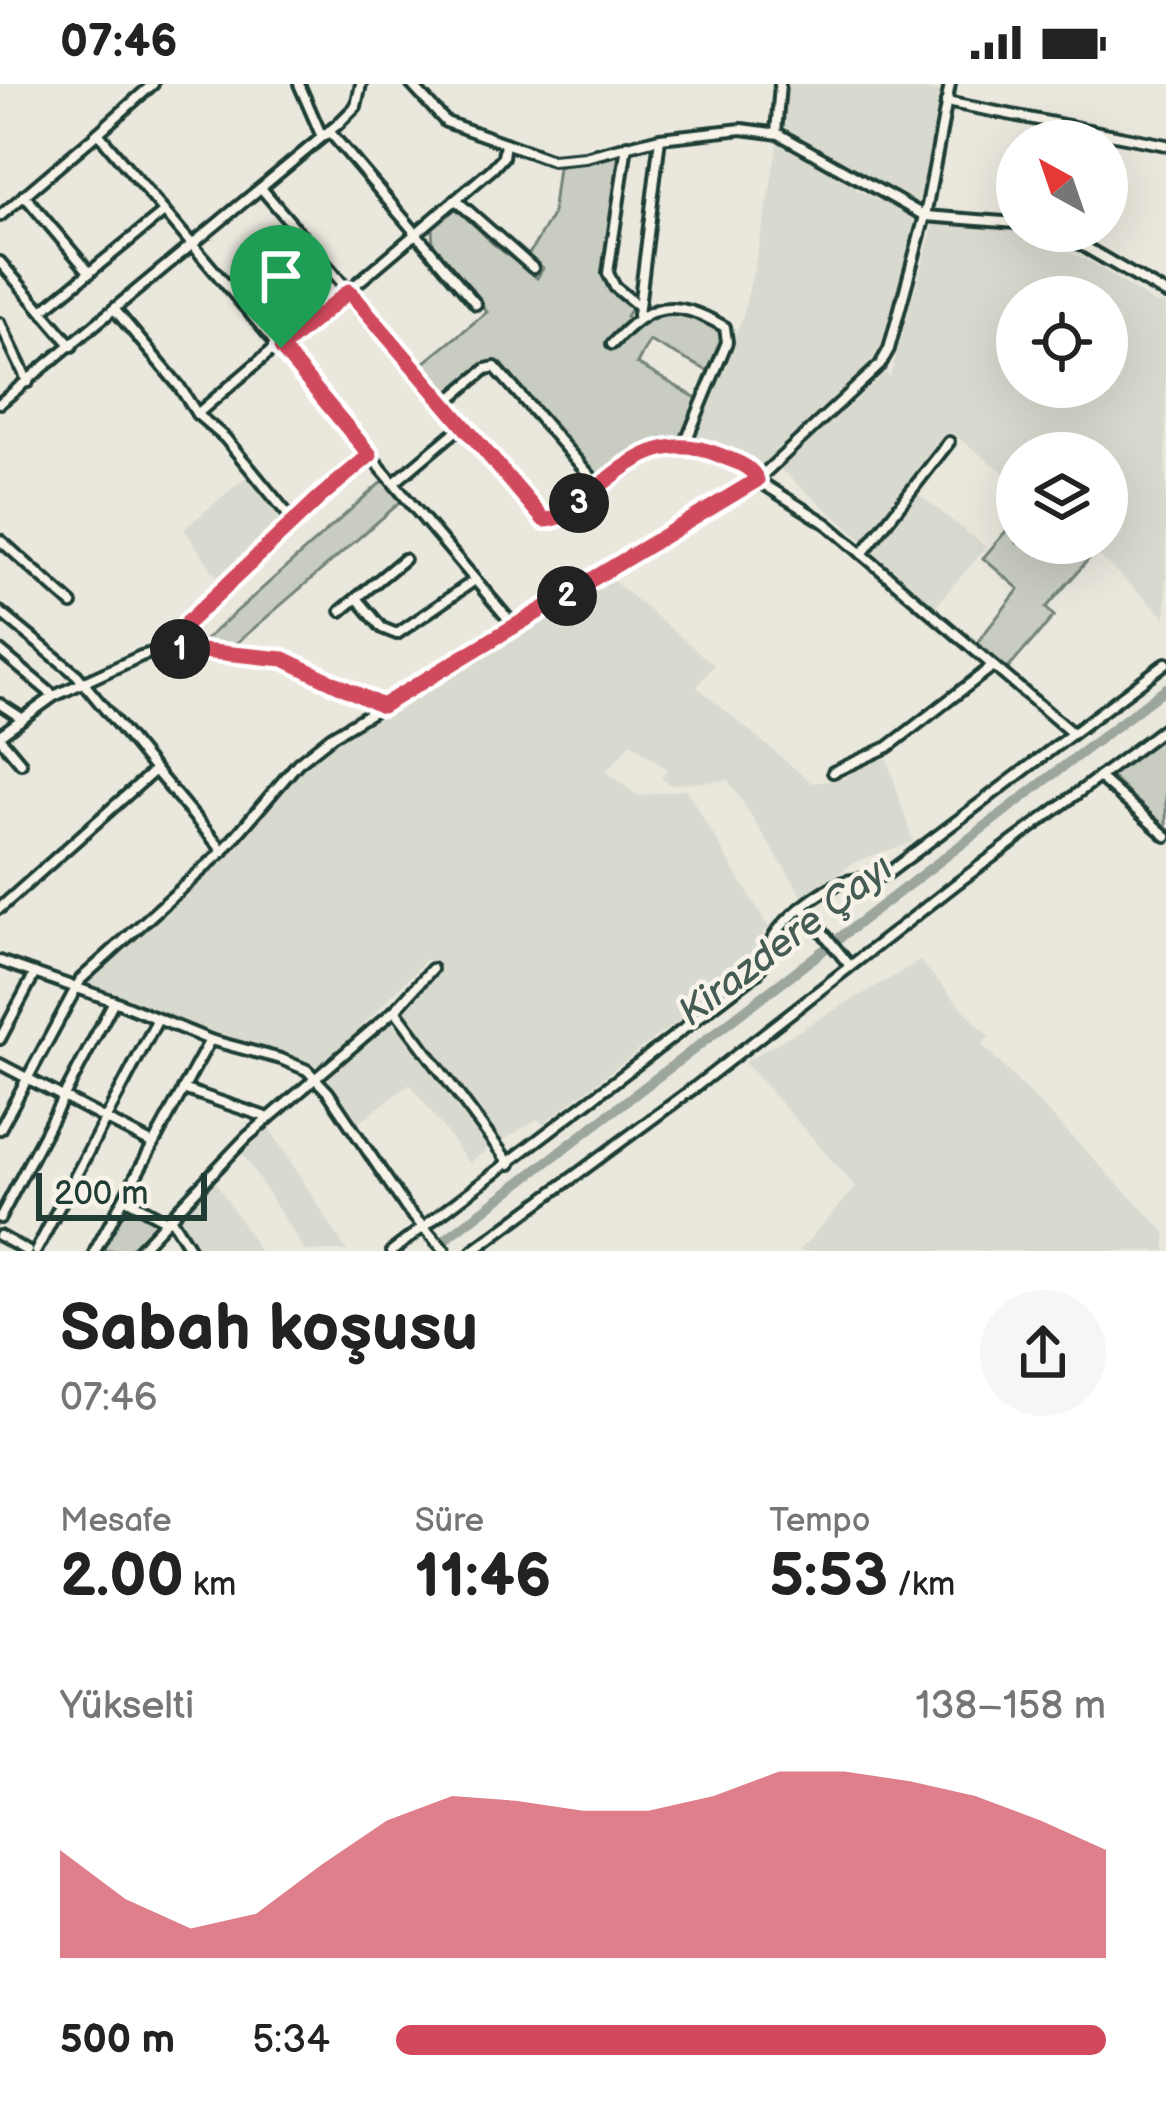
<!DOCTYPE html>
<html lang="tr">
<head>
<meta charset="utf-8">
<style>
	:root { --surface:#fff; --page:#f6f6f6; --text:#222; --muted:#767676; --accent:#d1495b }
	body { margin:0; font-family:"Balsamiq Sans",sans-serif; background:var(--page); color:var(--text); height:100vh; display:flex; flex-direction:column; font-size:45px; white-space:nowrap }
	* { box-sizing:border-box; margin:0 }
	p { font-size:39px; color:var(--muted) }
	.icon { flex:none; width:66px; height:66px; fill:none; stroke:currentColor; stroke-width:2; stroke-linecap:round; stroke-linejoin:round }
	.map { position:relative; height:1167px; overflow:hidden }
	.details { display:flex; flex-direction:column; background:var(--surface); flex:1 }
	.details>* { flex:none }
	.needle { width:78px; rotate:320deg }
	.buttons { position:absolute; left:996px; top:36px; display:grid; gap:24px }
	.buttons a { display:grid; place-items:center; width:132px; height:132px; border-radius:50%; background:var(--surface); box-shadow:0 12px 48px #0002; font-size:60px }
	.scale { position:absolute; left:36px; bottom:30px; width:171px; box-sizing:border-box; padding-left:12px; border:6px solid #1f3d34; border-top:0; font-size:33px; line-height:42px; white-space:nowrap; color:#1f3d34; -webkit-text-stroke:9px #f7f3e8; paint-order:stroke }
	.pin { position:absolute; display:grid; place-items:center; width:102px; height:102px; color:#fff; margin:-123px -51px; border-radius:50% 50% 50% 0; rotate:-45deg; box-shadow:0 0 12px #0007 }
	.pin .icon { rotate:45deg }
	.km { position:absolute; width:60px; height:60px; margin:-30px; border-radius:50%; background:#222; color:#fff; font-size:33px; line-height:60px; text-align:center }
	.round { display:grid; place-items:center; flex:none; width:126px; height:126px; border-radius:63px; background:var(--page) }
	.head { display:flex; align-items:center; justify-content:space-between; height:204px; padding:0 60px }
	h1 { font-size:66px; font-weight:600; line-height:90px }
	.metrics { display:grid; grid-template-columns:repeat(3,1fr); gap:18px; height:204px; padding:12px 60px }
	.metrics div { display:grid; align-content:center }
	.metrics b { font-size:60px; font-weight:600 }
	.metrics small { font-size:33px; font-weight:400 }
	.metrics p { font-size:33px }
	.chart { height:336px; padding:24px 60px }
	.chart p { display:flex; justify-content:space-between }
	.chart svg { width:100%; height:216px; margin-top:12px; fill:var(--accent); opacity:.7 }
	ul { padding:0 60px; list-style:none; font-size:39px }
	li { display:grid; grid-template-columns:192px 144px 1fr; align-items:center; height:90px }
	li i { height:30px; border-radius:15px; background:var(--accent) }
	.status { display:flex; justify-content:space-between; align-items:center; height:84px; padding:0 60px; background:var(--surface); direction:ltr }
	.status svg { height:33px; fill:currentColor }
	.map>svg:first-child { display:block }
</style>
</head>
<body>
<div class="status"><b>07:46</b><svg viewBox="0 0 49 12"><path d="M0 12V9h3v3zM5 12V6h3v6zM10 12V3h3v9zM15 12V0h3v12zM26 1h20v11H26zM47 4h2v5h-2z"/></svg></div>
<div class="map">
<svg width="1166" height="1167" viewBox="0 0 1166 1167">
	<rect width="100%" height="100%" fill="#eae8dd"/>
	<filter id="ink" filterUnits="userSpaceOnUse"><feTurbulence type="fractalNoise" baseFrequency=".00833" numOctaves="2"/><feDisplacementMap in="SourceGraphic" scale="24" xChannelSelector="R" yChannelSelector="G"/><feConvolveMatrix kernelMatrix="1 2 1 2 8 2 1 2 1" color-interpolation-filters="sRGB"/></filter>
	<g filter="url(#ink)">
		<g fill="#d9dacf" fill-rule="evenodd">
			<polygon points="784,0 871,0 943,8 924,116 920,119 782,45"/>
			<polygon points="778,56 852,97 857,106 920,135 921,141 887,263 761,384 690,353 742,235 766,130"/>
			<path d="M934 139 1025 147 1098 182 1154 219 1166 221V534L1085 459H1107V369H1017V398L950 348 863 457 780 385 885 289 890 292ZM1017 213H1107V303H1017Z"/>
			<polygon points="246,393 286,440 223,501 184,445"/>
			<polygon points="916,408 986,463 935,523 875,473 874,467"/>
			<polygon points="608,492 714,581 697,603 812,699 845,694 855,684 887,674 913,758 856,777 805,816 728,696 671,701 661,694 667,685 631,659 606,688 638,712 686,705 769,844 763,849 759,875 700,924 656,953 543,1040 537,1035 499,1059 405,931 404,925 439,886 427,875 351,954 318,982 280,968 240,962 83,901 238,760 300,683 328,658 414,607 445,593 444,590"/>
			<polygon points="920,877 989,953 982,961 1166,1149 1166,1167 799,1167 856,1103 744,978"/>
			<polygon points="395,933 489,1059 487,1066 469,1079 410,1000 358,1039 329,997 329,990"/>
			<polygon points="269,1044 279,1059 347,1167 305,1167 242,1069"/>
			<polygon points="215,1097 253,1157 259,1167 196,1167 177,1136"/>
		</g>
		<g fill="#c8ccc1" stroke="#74847a" stroke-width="3">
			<path d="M616 67 622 69 617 133 604 183 606 196 632 223 626 232 630 236 607 260 612 265C652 224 662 221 717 239L727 252 712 289 649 257 637 280 700 316 682 357 657 360 603 396 589 385 502 280H485L447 309 438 306 419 283 487 228 433 161 432 144 456 122 492 159 537 194 543 184 528 172 552 131 558 83Z"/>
			<polygon points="385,395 403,416 231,564 198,562"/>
			<polygon points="1017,434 1017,459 1085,459 1095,468 1046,524 1054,532 1006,587 976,560 1019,505 983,474"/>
			<polygon points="1166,647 1166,744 1109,691"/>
			<polygon points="129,1119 160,1135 128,1167 102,1167"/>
		</g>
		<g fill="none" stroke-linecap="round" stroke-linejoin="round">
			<polyline stroke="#9ca69c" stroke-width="10" points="442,1158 1166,604"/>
			<g stroke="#1f3d34" stroke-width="16">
				<g id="minor">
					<polyline points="153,0 98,49 515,543"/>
					<polyline points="299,0 322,53"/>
					<polyline points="411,0 446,38 552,76 585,73 660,54 742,45 779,50 925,132 1017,139"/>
					<polyline points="946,18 1166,61"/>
					<polyline points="329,47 476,220"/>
					<polyline points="776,49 780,0"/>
					<polyline points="627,61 608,189 615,203 637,221"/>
					<polyline points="261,104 544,436 558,435 640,376 667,361 696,362 751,386 757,396 827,440 1072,649"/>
					<polyline points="24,111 90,189"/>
					<polyline points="456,116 533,184"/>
					<polyline points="0,132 98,49"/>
					<polyline points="1049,147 1080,160 1166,210"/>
					<polyline points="0,178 72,262"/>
					<polyline points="115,226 179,302 197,330 225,354 294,438"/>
					<polyline points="42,227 164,128"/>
					<polyline points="638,231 660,54"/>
					<polyline points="0,239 28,298"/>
					<path d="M612 260C651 218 672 213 725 243L727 258 685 360"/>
					<polyline points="281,264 492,85 503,73 505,59"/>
					<polyline points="0,319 338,40 356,22 361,0"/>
					<polyline points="444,320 486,285 495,283 600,403"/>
					<polyline points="197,330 278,261"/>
					<polyline points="394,399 463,341"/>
					<polyline points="0,456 72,520"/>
					<polyline points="862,470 949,358"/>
					<polyline points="357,514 382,544 397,550 475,496"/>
					<polyline points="341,527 404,475"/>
					<polyline points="0,528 77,591 155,686"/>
					<polyline points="169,564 188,538 320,413 370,371"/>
					<polyline points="0,567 54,612"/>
					<polyline points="0,620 20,633"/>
					<polyline points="0,651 54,612 141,572 169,564 284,575 382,622 757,396 880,281 889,265 925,132 950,0"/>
					<polyline points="0,654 21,679"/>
					<polyline points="833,688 888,663 993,582"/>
					<polyline points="1099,693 1166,752"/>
					<polyline points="0,824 155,686 223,767 298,679 332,652 382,622"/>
					<polyline points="804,825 850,882"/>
					<polyline points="0,877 114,917 210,956 281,975 307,986 328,1008 406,1124 445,1167"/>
					<polyline points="395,926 510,1080"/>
					<polyline points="0,955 35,889"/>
					<polyline points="0,980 153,1060"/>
					<polyline points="183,1005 269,1034"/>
					<polyline points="0,1045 81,895 223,767"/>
					<polyline points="124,1114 167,1137"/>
					<polyline points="170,1133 191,1167"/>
					<polyline points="0,1134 114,917"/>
					<polyline points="0,1152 27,1167"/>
					<polyline points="36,1167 158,935"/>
					<polyline points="95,1167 210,956"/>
					<polyline points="138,1167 247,1053 395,926 432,885"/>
					<path d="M392 1167 757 889C767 878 766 866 773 854 784 834 820 807 841 799 857 792 873 798 888 789L1166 579"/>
					<polyline points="473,1167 694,1004 956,800 1166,643"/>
				</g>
			</g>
			<use href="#minor" stroke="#f7f3e8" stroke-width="8"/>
		</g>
	</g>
	<g fill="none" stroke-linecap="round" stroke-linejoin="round" filter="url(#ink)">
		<g stroke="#fff" stroke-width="24">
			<path id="route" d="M349 207 544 436C559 436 566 429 577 420 624 384 658 345 719 371 733 377 751 381 757 396L382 622 284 575 170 564 188 538 320 413 370 371 281 264Z"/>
		</g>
		<use href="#route" stroke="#d1495b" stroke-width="15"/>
	</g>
	<g text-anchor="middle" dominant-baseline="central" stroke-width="9" stroke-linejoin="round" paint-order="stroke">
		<g font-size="39" font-style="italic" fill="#445c53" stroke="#f7f3e8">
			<text transform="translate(786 857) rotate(-37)">Kirazdere Çayı</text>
		</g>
	</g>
</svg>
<div class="buttons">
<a><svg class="needle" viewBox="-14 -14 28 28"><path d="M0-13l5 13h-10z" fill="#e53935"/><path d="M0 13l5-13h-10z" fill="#767676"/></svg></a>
<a><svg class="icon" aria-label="locate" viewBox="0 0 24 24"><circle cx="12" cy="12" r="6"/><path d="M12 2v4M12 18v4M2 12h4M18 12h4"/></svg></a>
<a><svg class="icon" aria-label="layers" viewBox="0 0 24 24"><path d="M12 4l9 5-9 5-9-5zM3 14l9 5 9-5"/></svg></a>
</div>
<div class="scale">200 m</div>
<div class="pin" style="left:281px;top:264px;background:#1e9e55"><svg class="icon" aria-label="arrive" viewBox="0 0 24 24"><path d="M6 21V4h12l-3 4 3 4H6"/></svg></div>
<b class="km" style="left:180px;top:565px">1</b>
<b class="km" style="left:567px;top:512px">2</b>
<b class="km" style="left:579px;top:419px">3</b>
</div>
<section class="details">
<div class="head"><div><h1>Sabah koşusu</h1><p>07:46</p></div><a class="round"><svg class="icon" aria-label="share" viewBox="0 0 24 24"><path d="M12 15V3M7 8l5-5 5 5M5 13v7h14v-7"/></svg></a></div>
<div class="metrics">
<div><p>Mesafe</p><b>2.00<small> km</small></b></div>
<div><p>Süre</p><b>11:46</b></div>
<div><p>Tempo</p><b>5:53<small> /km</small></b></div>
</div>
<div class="chart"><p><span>Yükselti</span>138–158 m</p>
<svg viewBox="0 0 160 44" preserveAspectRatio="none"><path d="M0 44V22L10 32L20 38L30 35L40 25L50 16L60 11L70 12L80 14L90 14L100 11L110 6L120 6L130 8L140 11L150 16L160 22V44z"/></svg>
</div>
<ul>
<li><b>500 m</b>5:34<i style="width:100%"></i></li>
</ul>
</section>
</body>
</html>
